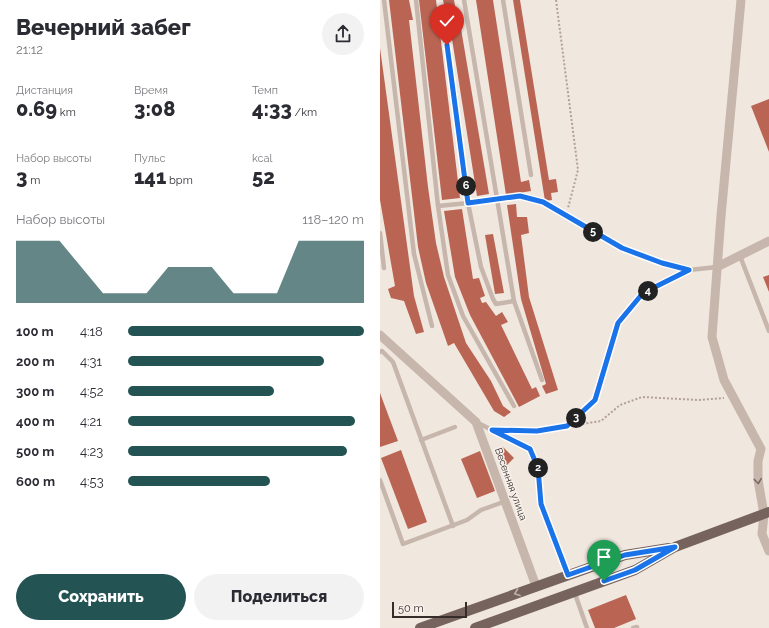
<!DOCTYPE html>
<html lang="ru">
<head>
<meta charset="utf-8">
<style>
	:root { --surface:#fff; --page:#f2f2f3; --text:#2b2b33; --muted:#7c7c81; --accent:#245353 }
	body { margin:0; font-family:Raleway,sans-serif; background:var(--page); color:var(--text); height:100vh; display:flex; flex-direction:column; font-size:15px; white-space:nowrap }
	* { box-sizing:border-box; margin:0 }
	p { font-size:13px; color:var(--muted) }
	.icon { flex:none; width:22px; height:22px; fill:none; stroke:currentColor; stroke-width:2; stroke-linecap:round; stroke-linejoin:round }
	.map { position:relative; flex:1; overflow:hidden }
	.panel { display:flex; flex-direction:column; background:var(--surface); width:380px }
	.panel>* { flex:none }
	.scale { position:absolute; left:12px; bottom:10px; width:75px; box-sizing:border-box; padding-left:4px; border:2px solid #362d2a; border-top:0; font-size:11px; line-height:14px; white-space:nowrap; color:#362d2a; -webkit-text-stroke:3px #f8f1eb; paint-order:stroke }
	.pin { position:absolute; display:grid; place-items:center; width:34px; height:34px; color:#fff; margin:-41px -17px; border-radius:50% 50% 50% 0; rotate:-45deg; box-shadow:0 0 4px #0007 }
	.pin .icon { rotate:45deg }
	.km { position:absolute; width:20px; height:20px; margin:-10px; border-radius:50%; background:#222; color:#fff; font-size:11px; line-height:20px; text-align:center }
	.round { display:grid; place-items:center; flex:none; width:42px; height:42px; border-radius:21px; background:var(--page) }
	.overview { display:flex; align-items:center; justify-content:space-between; height:68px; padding:0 16px }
	h1 { font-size:22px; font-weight:800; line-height:30px }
	.figures { display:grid; grid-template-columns:repeat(3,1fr); gap:6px; height:68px; padding:4px 16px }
	.figures div { display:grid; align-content:center }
	.figures b { font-size:20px; font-weight:800 }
	.figures small { font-size:11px; font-weight:400 }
	.figures p { font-size:11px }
	.chart { height:112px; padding:8px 16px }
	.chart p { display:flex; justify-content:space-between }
	.chart svg { width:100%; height:72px; margin-top:4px; fill:var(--accent); opacity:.7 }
	.action { display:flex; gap:8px; margin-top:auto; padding:8px 16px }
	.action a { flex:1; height:46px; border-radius:24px; background:var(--accent); color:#fff; font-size:16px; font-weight:800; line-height:46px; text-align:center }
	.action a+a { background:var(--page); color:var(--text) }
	ul { padding:0 16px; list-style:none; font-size:13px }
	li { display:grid; grid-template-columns:64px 48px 1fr; align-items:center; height:30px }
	li i { height:10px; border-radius:5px; background:var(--accent) }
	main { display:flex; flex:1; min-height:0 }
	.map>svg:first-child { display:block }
</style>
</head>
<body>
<main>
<section class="panel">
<div class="overview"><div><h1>Вечерний забег</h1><p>21:12</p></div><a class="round"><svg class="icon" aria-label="share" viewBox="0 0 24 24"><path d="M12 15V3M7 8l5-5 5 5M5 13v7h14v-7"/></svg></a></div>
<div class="figures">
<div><p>Дистанция</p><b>0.69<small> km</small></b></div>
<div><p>Время</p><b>3:08</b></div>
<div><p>Темп</p><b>4:33<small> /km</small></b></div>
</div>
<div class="figures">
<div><p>Набор высоты</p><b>3<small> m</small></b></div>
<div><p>Пульс</p><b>141<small> bpm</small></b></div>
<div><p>kcal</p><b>52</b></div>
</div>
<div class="chart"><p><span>Набор высоты</span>118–120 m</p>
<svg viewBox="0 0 160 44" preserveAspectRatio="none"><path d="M0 44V6L10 6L20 6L30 22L40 38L50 38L60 38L70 22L80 22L90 22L100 38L110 38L120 38L130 6L140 6L150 6L160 6V44z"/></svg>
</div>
<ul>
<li><b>100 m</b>4:18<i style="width:100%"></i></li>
<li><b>200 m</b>4:31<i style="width:83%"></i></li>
<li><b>300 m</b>4:52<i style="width:62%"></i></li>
<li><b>400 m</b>4:21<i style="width:96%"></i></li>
<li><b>500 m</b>4:23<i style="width:93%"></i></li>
<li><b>600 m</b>4:53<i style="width:60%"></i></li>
</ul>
<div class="action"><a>Сохранить</a><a>Поделиться</a></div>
</section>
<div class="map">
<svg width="389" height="628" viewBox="0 0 389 628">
	<rect width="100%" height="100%" fill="#f0e7df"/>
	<g fill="#ba6453">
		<polygon points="9,0 29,0 33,20 29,20 48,187 56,243 64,277 86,343 111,381 123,406 131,412 124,417 114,411 74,343 68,346 46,283 38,247"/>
		<polygon points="39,0 56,0 80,198 62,200"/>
		<polygon points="63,0 74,0 76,12 79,17 109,194 97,196 69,20 66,15"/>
		<polygon points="96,0 113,0 141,182 149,180 151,191 126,195"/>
		<polygon points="133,0 140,0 169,180 176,179 178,192 171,193 172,200 165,201"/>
		<polygon points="0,48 34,296 44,332 36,334 24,301 11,298 8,289 15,286 0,200"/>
		<polygon points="389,99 389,152 371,106"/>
		<polygon points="136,204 137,217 147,217 149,233 141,235 149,297 178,390 166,394 162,386 166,384 141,299 127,205"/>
		<polygon points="82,209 93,279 99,278 105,296 100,298 102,303 106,302 116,316 122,312 128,322 121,325 152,389 156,387 160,396 139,407 90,315 75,277 64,211"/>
		<polygon points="113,234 124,293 115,294 105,235"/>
		<polygon points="389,275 389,292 383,277"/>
		<polygon points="0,393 18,441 0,447"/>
		<polygon points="122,446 134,458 126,466 115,454"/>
		<polygon points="21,450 47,522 28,529 1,458"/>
		<polygon points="100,451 115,491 97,498 81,459"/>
		<polygon points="246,595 256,619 234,628 215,628 208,610"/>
	</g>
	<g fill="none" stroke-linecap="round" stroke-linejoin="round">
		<g stroke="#b3a096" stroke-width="2" stroke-dasharray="2 2" stroke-linecap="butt">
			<polyline points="176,0 198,170 188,208"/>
			<polyline points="188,426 215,400 238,323 263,293 300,275"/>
			<polyline points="131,431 157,431 221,421 240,405 262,397 319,400 344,398"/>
		</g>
		<g stroke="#c7b6ac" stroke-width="4.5">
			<polyline points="4,0 34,254 52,326"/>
			<polyline points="36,0 58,206 68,275 83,316 134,406"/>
			<polyline points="84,0 134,301 162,380"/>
			<polyline points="123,0 151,175"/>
			<polyline points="61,11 88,203 140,196 163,202 243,249 282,263 309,270 337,267"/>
			<polyline points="58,206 88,203 101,267 113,299 116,304 134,301"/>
			<polyline points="0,233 4,268"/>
			<polyline points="360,256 389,331"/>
			<polyline points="0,352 2,351 13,362 73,526"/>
			<polyline points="98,423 150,449 158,468 161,504 188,575"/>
			<polyline points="41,440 75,427"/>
			<polyline points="0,480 23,544 87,520 101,510 126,501"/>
			<polyline points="194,591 207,628"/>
			<polyline points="253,628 257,627"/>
		</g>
		<g stroke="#c7b6ac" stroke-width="9">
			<polyline points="361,0 341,216 332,337 344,380 381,449 378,461 378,480 384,514 382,534 389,551"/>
			<polyline points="337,267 389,241"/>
			<polyline points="0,335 96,422 156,586"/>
		</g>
		<g stroke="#76635d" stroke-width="10">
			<polyline points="40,628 245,555 289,548"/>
			<polyline points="95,628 255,570 295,547 389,512"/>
		</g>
	</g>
	<defs><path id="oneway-chevron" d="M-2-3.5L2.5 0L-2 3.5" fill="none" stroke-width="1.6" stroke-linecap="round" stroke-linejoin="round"/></defs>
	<use stroke="#776b64" href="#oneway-chevron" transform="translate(378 481) rotate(83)"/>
	<use stroke="#beb1ab" href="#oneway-chevron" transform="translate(137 593) rotate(160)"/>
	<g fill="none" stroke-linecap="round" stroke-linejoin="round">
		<g stroke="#fff" stroke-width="8">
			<polyline id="route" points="67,45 88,203 140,196 163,202 242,248 282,263 309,270 263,293 238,323 215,400 187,426 157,431 112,430 150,449 158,468 161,504 188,575 245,555 295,547 255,570 224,581"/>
		</g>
		<use href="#route" stroke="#1a73e8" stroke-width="5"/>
	</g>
	<g text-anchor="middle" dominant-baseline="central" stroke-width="3" stroke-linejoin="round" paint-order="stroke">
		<g font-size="10" fill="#362d2a" stroke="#f8f1eb">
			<text transform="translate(131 484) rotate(70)">Весенняя улица</text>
		</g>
	</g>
</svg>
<div class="scale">50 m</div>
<div class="pin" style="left:224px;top:581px;background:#1e9e55"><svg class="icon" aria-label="arrive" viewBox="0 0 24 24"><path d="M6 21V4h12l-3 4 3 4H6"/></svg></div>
<div class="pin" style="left:67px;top:45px;background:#d93025"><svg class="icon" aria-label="check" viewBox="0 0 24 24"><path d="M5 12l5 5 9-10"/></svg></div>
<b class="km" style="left:158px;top:468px">2</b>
<b class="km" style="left:196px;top:418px">3</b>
<b class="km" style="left:268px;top:291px">4</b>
<b class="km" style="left:213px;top:232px">5</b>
<b class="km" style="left:86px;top:186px">6</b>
</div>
</main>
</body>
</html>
